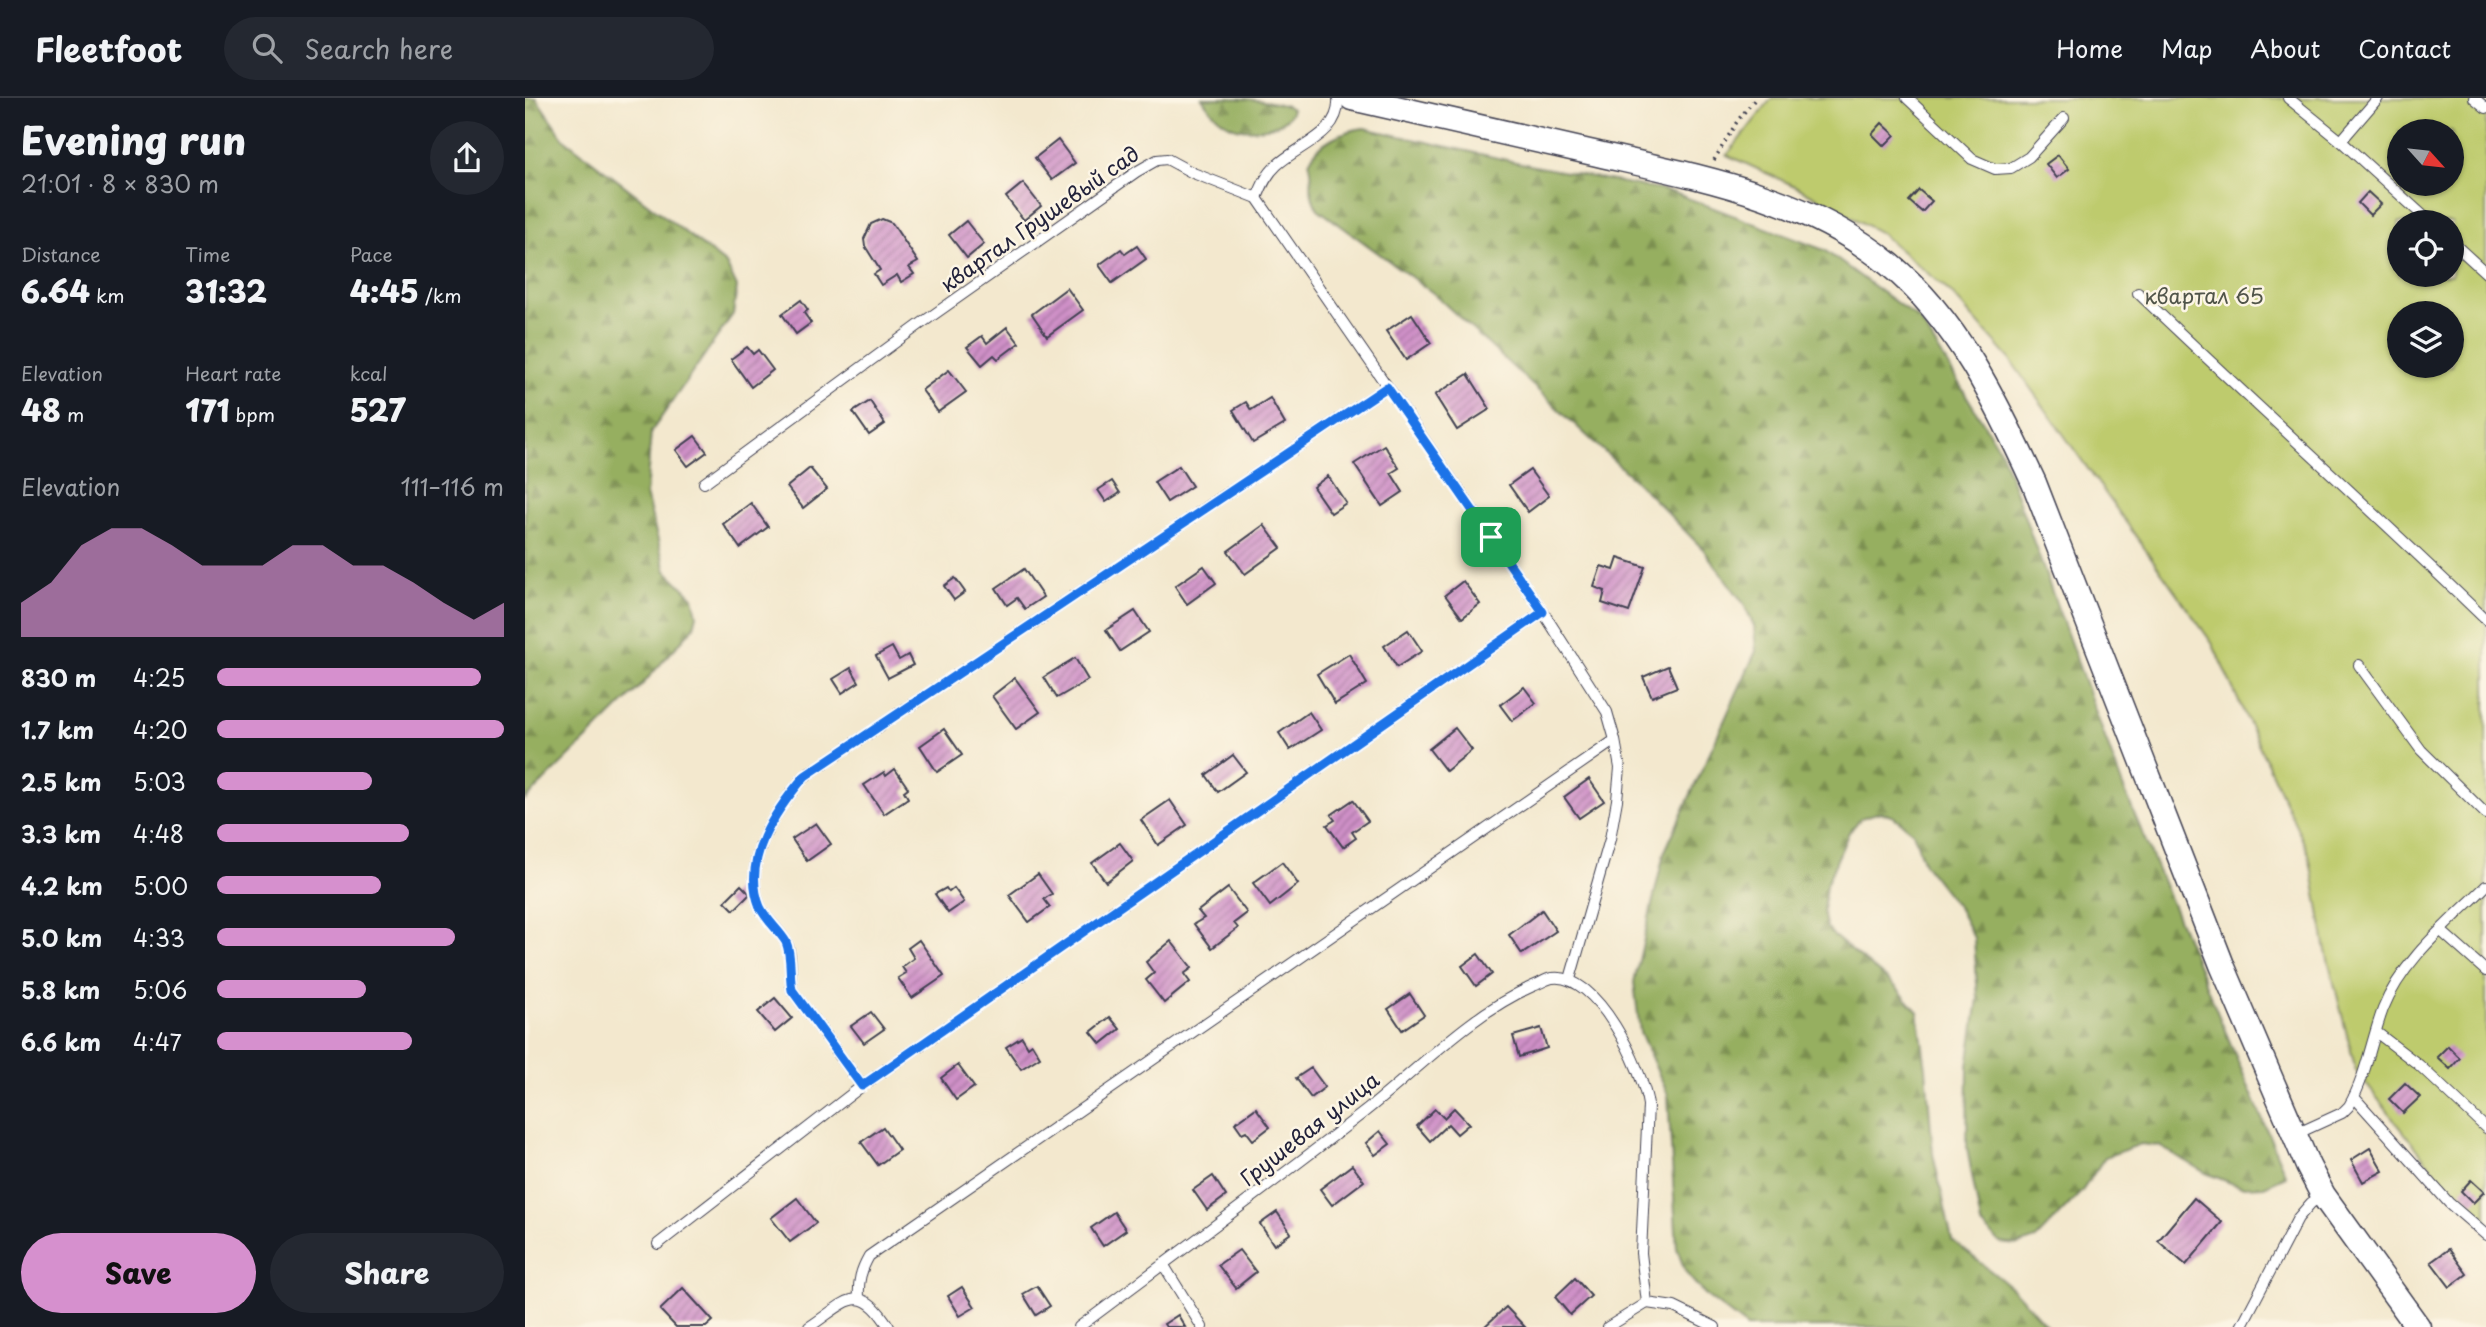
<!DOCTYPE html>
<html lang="en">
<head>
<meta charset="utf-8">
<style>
	:root { --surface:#171b24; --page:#242831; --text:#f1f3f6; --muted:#9ea1a6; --line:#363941; --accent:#d690ce }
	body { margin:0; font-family:"Playpen Sans",sans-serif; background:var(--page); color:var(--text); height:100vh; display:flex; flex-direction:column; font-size:26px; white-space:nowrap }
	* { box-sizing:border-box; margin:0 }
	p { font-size:23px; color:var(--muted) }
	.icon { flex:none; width:38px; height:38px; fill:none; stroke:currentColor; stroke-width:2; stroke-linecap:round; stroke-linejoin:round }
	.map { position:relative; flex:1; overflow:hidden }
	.details { display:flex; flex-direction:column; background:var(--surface); width:525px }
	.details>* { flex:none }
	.needle { width:46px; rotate:117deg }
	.tools { position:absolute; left:1862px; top:21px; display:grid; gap:14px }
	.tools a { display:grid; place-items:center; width:77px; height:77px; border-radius:50%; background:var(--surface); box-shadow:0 2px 5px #0004; font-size:35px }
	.pin { position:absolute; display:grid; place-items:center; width:60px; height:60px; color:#fff; margin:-30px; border-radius:14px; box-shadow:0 4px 10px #0006 }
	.round { display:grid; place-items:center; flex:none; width:74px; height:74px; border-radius:37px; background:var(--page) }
	.headline { display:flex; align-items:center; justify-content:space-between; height:119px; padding:0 21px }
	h1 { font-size:38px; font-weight:800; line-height:52px }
	.figures { display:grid; grid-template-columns:repeat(3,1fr); gap:10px; height:119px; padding:7px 21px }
	.figures div { display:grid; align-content:center }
	.figures b { font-size:30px; font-weight:800 }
	.figures small { font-size:19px; font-weight:400 }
	.figures p { font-size:19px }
	.chart { height:196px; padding:14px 21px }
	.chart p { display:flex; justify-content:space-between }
	.chart svg { width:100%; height:126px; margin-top:7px; fill:var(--accent); opacity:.7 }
	.primary-button { display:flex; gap:14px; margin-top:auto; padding:14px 21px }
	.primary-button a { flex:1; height:80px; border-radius:42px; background:var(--accent); color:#111; font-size:28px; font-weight:800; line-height:80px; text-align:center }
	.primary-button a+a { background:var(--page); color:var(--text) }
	ul { padding:0 21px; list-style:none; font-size:23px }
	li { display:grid; grid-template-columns:112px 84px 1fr; align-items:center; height:52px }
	li i { height:18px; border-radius:9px; background:var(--accent) }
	header { display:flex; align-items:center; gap:42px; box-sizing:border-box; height:98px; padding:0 35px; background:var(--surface); border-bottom:2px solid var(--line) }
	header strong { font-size:33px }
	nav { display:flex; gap:38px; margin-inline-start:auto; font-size:24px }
	.search { width:490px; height:63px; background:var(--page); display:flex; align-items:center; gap:18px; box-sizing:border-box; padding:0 24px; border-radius:38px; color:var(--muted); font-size:26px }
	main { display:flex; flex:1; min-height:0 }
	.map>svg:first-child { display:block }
</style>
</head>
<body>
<header>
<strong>Fleetfoot</strong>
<div class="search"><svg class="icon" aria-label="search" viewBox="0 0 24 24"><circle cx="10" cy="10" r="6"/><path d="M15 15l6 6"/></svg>Search here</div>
<nav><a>Home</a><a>Map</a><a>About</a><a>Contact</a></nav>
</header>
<main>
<section class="details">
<div class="headline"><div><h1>Evening run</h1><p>21:01 · 8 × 830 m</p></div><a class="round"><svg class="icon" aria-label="share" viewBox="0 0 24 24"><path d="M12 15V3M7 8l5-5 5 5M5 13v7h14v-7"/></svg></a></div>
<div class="figures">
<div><p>Distance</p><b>6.64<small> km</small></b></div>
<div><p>Time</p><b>31:32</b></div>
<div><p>Pace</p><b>4:45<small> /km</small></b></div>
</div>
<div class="figures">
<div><p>Elevation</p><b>48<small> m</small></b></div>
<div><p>Heart rate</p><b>171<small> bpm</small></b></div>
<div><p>kcal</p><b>527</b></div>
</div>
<div class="chart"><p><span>Elevation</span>111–116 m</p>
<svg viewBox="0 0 160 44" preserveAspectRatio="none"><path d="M0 44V32L10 25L20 12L30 6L40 6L50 12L60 19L70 19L80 19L90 12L100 12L110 19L120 19L130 25L140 32L150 38L160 32V44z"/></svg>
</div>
<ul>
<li><b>830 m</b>4:25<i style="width:92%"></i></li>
<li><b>1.7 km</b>4:20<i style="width:100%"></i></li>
<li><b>2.5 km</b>5:03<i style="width:54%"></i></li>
<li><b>3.3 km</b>4:48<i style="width:67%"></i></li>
<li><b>4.2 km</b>5:00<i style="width:57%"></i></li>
<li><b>5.0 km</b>4:33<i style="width:83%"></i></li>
<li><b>5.8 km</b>5:06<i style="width:52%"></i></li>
<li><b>6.6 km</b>4:47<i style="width:68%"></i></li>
</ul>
<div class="primary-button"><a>Save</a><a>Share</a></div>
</section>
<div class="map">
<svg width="1961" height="1229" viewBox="0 0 1961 1229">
	<defs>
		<pattern id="forest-firs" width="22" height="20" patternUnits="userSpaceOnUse" patternTransform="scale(1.75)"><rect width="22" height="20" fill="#96af60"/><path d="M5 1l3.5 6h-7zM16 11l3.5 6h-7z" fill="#7a8e50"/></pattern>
		<pattern id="building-hatch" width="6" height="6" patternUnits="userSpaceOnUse" patternTransform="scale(1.75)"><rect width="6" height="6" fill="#cf90c7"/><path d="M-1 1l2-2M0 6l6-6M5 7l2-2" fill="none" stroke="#a875a3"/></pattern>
	</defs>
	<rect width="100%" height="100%" fill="#fcf5e5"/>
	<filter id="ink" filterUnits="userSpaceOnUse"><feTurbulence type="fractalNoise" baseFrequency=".0143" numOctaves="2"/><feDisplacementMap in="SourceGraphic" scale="14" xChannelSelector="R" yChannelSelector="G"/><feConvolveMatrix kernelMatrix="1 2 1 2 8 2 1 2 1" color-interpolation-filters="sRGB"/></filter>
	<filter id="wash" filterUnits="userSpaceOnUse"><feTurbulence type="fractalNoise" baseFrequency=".00686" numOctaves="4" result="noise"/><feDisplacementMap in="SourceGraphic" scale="28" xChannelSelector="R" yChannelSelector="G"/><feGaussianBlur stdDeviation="1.57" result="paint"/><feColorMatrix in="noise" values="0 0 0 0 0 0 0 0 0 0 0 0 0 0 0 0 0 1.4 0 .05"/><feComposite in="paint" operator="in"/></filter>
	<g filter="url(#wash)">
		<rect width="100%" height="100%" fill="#f3e8ce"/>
		<g fill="url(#forest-firs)" stroke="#5c684e" stroke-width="2">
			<polygon points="0,0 11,0 39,41 201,166 212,189 208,216 126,334 121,397 141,473 168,499 172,517 169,529 114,590 0,702"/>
			<path d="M677 0C701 0 749 0 767 11 764 21 758 25 748 28 715 38 695 28 677 0Z"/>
			<path d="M839 30 1009 68 1147 94 1299 152 1395 222 1476 354 1598 689 1761 1078 1739 1088 1716 1089 1681 1075 1634 1048 1616 1046 1580 1059 1557 1093 1511 1141 1493 1147 1475 1145 1456 1126 1442 1050 1443 968 1453 901 1449 840 1434 811 1399 766 1388 734 1369 719 1355 714 1336 720 1324 734 1301 787 1298 813 1301 828 1309 838 1371 889 1393 914 1401 970 1408 1056 1427 1142 1487 1190 1523 1229H1222L1179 1196 1161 1175 1152 1151 1143 997 1115 934 1109 884 1139 755 1231 553 1229 528 1219 506 1178 451 1113 385 908 195 793 111C780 92 791 82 784 64 793 43 818 33 839 30Z"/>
		</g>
		<path fill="#becb6d" stroke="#707654" stroke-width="2" fill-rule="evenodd" d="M1247 0H1961V1128L1930 1099 1831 973 1801 853 1784 756 1687 545 1484 260 1426 195 1354 134 1274 90 1202 57ZM1874 33H1927V86H1874ZM1874 124H1927V177H1874ZM1874 215H1927V268H1874Z"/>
		<g id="blocks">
			<g fill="url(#building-hatch)">
				<polygon points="1357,25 1370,37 1359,48 1347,36"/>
				<polygon points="533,42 550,65 527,82 510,60"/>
				<polygon points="1533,57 1544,71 1532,80 1521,66"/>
				<polygon points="498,85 516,108 499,122 481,99"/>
				<polygon points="1394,92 1407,103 1397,114 1384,103"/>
				<polygon points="1843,94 1856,106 1845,117 1833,105"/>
				<polygon points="357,121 367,125 393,164 384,169 389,176 376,184 372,177 356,187 349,176 355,172 340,148 339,141 346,126"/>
				<polygon points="441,123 459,146 442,160 424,137"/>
				<polygon points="612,148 621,161 587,185 574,167 596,151 600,156"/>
				<polygon points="542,190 558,212 522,238 507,216"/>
				<polygon points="276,202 283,212 279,215 286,225 271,236 257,216"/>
				<polygon points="887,216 906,245 881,262 861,233"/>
				<polygon points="482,229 494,245 473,261 469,257 457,267 442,249 457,238 462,245"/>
				<polygon points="222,249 228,256 233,252 248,272 226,289 206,261"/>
				<polygon points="424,272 441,294 413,314 397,292"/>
				<polygon points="943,276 965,311 932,332 910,297"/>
				<polygon points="745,300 760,326 728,345 708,312 721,304 726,312"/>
				<polygon points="345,303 360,326 344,337 328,314"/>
				<polygon points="170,338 182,354 163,368 151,352"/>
				<polygon points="859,347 874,370 866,375 878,394 857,408 829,366"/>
				<polygon points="654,368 667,388 642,404 629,384"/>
				<polygon points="285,370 302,391 278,410 262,389"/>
				<polygon points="1005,372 1024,398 1003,414 984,387"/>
				<polygon points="803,378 821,405 806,415 788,389"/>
				<polygon points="587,383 595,395 581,404 573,392"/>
				<polygon points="226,405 243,429 215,450 198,426"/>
				<polygon points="739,427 756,450 720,476 703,453"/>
				<polygon points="1093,460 1120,469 1104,514 1077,505 1080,493 1069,489 1076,468 1089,472"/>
				<polygon points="679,468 691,485 662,506 650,488"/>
				<polygon points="499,471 518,499 500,511 492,500 482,507 471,490"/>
				<polygon points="430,480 440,494 429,502 419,488"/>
				<polygon points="938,483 955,506 937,520 920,497"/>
				<polygon points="610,513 624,534 595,553 581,532"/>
				<polygon points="883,532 897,553 872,569 859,548"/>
				<polygon points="367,549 374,562 383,557 388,567 363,580 351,558"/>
				<polygon points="824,556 842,586 810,606 792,576"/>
				<polygon points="550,560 563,582 532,600 519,579"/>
				<polygon points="1143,568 1152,589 1127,599 1118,579"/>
				<polygon points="326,570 334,584 317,595 308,581"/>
				<polygon points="490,580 515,614 491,631 467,598"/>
				<polygon points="999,589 1011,605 987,623 975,607"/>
				<polygon points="784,614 796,632 765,652 754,635"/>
				<polygon points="930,630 947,652 921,673 904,651"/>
				<polygon points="419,631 437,657 412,674 395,648"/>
				<polygon points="708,657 721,674 693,694 681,677"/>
				<polygon points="370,671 383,690 379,693 383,700 359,716 339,687 359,674 361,678"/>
				<polygon points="1064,681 1079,703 1054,720 1039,699"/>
				<polygon points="645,702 662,727 633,747 616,722"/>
				<polygon points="828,702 843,723 827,734 831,740 818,749 802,727 810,722 806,717"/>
				<polygon points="291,725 306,746 282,763 267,741"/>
				<polygon points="595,745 608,763 581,784 567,765"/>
				<polygon points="757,764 773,786 745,808 728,785"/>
				<polygon points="513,776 527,796 519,801 525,809 504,824 484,797"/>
				<polygon points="216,787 225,796 209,812 200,803"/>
				<polygon points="421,790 424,794 429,790 439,804 423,815 410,796"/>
				<polygon points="703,790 722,815 709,825 713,830 687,850 669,826 679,820 673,813"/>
				<polygon points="1017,812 1031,833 997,856 984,837"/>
				<polygon points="394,842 419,878 387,900 373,880 381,875 377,869 389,860 383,850"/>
				<polygon points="646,843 667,870 659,876 665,884 639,905 621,882 629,875 621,864"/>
				<polygon points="953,856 967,876 951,888 937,868"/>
				<polygon points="885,896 899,917 877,932 863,911"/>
				<polygon points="250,900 267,920 250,934 233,914"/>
				<polygon points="346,914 359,931 339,945 326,928"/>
				<polygon points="585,919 595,931 576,946 566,934"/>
				<polygon points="1016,930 1022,950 994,959 988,938"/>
				<polygon points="497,939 503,949 507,946 515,959 496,971 481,949"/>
				<polygon points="1923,948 1935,960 1925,971 1912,959"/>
				<polygon points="433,967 449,989 431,1002 416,980"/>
				<polygon points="786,970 800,989 786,1000 771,980"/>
				<polygon points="1880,985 1895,999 1878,1015 1864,1001"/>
				<polygon points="731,1010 745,1029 728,1042 721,1033 717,1035 710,1025"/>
				<polygon points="929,1010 944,1026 932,1036 923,1026 905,1043 892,1028 910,1011 919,1020"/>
				<polygon points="358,1029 374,1052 353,1067 336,1044"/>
				<polygon points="855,1033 865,1046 850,1057 841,1045"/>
				<polygon points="1845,1050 1858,1073 1838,1084 1826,1062"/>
				<polygon points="827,1067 839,1083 807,1107 795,1091"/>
				<polygon points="688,1078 701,1098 682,1112 668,1092"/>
				<polygon points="1946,1082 1959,1094 1948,1105 1936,1093"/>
				<polygon points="272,1100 291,1125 265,1144 246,1120"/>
				<polygon points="1669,1100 1697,1124 1661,1167 1633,1143"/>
				<polygon points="589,1114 601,1132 578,1148 566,1130"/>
				<polygon points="752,1114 766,1135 749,1147 735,1126"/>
				<polygon points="1924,1151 1942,1176 1925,1189 1906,1164"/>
				<polygon points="714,1152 731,1174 711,1190 693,1167"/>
				<polygon points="1050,1180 1066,1198 1045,1217 1030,1199"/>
				<polygon points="512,1188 525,1208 511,1217 498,1196"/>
				<polygon points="437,1189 450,1209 435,1218 423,1198"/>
				<polygon points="158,1190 188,1223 181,1229 151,1229 135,1212"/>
				<polygon points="981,1209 1000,1229 959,1229"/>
				<polygon points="653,1217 660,1229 641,1229 639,1226"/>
			</g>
		</g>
	</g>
	<g filter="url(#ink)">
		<use href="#blocks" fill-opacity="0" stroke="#414051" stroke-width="2"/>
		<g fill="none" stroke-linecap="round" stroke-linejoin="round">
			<g stroke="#414051" stroke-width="12">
				<g id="service">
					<polyline points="1382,0 1447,61 1470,71 1486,70 1504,59 1539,20"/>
					<polyline points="1763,0 1816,43 1905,124"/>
					<polyline points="1949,0 1961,10"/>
					<polyline points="1816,43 1853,0"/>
					<path d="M732 100C737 87 742 76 752 67 775 46 816 36 813 0"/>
					<polyline points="1927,144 1961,175"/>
					<path d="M1613 195C1728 305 1847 411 1961 522"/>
					<polyline points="179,385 394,227 611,74 632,62 642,61 668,75 732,100 1018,514 1082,614 1090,642 1095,670 1092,702 1085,741 1045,881"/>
					<polyline points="1834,567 1896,652 1961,716"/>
					<polyline points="1916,833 1961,873"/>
					<polyline points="1851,934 1894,967 1961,1030"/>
					<path d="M337 988 267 892C264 877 268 857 261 844 254 831 241 822 235 809 216 762 250 713 280 678L862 289"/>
					<polyline points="1829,999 1924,1105 1961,1137"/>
					<path d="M1771 1036 1817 1015 1824 1008C1841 979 1846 943 1858 911 1877 862 1925 824 1961 788"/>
					<polyline points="133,1146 337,988 1018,514"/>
					<polyline points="638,1166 677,1229"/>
					<path d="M334 1199C333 1183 336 1172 344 1158L1090 642"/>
					<polyline points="1122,1205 1149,1209 1190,1229"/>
					<path d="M284 1229C321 1205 334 1181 364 1229"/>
					<path d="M554 1229C649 1158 744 1088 838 1015 893 972 943 917 1008 888 1014 886 1021 881 1027 880 1072 873 1118 972 1123 1007L1116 1155 1122 1205"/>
					<polyline points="1083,1229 1122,1205"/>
					<polyline points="1716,1229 1773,1120 1786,1105 1798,1097"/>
				</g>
			</g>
			<g stroke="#414051" stroke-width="27">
				<path id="tertiary" d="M827 0C906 18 985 36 1064 54 1168 78 1279 96 1364 166 1432 221 1473 307 1509 385L1697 867 1783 1068 1798 1097 1893 1229"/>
			</g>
			<polyline stroke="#414051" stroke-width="3.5" stroke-dasharray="2 5" stroke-linecap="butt" points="1189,62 1213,22 1231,0"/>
			<use href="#service" stroke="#fff" stroke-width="10"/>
			<use href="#tertiary" stroke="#fff" stroke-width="24"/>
		</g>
	</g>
	<g fill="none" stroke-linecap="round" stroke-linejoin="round" filter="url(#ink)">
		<g stroke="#fff" stroke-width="14">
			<path id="route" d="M862 289 1018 514 337 988 267 892C264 877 267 857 261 844 254 832 241 822 235 809 216 762 250 713 280 678Z"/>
		</g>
		<use href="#route" stroke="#1a73e8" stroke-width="9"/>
	</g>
	<g text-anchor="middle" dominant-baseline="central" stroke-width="5" stroke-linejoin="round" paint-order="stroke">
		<g font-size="21" fill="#22223b" stroke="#fcf5e5">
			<text transform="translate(514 120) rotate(-35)">квартал Грушевый сад</text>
			<text transform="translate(784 1030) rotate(-38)">Грушевая улица</text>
		</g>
		<g font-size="21" fill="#51554a" stroke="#fcf5e5">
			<text x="1679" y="197">квартал 65</text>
		</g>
	</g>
</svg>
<div class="tools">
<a><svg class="needle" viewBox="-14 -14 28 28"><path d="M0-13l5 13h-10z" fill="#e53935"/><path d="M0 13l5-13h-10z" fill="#9ea1a6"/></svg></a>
<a><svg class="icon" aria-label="locate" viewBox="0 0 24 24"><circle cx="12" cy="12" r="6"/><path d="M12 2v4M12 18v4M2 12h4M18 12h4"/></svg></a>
<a><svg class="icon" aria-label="layers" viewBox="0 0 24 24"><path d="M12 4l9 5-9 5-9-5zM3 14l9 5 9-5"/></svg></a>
</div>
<div class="pin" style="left:966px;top:439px;background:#1e9e55"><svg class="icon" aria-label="arrive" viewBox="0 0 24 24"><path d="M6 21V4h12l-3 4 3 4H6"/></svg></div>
</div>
</main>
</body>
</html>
